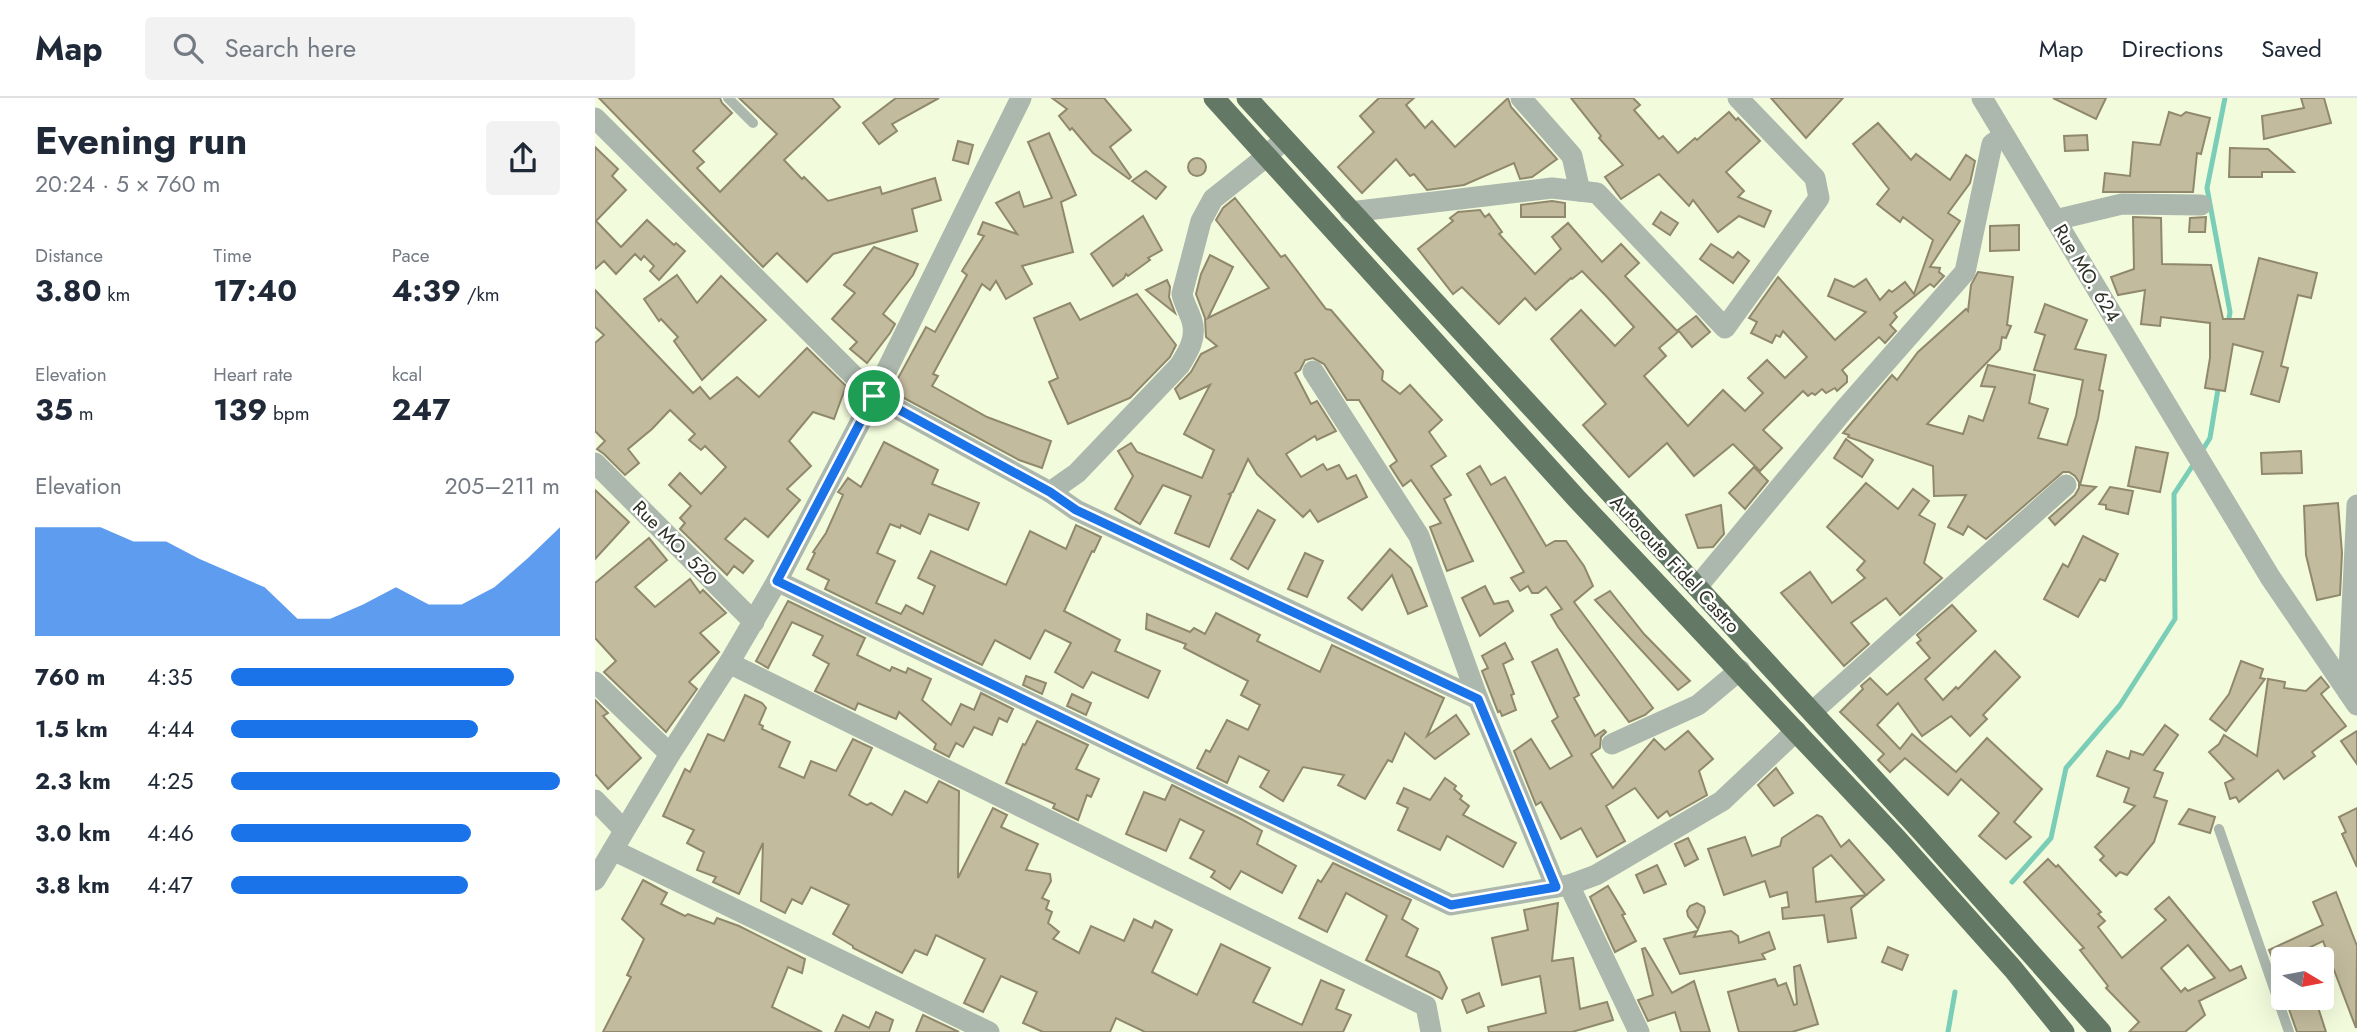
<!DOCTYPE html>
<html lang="en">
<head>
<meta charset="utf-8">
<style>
	:root { --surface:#fff; --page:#f2f2f3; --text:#1f2937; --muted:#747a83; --line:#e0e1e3; --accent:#1a73e8 }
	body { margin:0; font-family:Jost,sans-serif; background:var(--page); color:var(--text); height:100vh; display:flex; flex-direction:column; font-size:26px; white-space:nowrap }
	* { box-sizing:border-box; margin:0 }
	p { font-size:23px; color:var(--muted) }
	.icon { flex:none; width:38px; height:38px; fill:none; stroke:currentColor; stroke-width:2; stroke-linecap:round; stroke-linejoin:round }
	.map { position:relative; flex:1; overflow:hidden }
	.details { display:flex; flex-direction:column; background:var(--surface); width:595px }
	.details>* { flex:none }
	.needle { width:46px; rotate:100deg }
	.tools { position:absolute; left:1676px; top:849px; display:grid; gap:14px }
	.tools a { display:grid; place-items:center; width:63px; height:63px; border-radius:7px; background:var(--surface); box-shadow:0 7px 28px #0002; font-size:35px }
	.pin { position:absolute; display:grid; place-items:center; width:60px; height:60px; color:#fff; margin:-30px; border:4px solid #fff; border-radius:50%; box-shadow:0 2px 7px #0007 }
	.round { display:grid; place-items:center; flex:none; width:74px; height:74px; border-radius:7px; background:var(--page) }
	.overview { display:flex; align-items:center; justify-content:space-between; height:119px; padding:0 35px }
	h1 { font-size:38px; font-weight:700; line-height:52px }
	.stats { display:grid; grid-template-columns:repeat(3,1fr); gap:10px; height:119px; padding:7px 35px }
	.stats div { display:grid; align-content:center }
	.stats b { font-size:30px; font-weight:700 }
	.stats small { font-size:19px; font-weight:400 }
	.stats p { font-size:19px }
	.chart { height:196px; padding:14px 35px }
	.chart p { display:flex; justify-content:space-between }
	.chart svg { width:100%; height:126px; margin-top:7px; fill:var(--accent); opacity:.7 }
	ul { padding:0 35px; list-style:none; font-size:23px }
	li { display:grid; grid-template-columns:112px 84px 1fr; align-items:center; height:52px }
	li i { height:18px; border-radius:9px; background:var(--accent) }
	header { display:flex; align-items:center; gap:42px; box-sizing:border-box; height:98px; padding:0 35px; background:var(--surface); border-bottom:2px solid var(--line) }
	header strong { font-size:33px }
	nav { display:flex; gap:38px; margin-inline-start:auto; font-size:24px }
	.search { width:490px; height:63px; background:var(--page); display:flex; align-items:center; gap:18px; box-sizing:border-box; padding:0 24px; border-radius:7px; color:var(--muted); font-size:26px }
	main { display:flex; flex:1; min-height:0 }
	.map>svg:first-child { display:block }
</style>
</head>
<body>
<header>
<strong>Map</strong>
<div class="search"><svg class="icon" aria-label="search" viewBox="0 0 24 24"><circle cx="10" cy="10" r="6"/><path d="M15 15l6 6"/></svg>Search here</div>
<nav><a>Map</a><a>Directions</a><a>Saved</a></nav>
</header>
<main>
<section class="details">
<div class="overview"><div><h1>Evening run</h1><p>20:24 · 5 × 760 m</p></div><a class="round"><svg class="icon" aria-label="share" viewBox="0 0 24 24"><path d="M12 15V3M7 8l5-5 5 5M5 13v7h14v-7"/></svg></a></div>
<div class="stats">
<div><p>Distance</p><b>3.80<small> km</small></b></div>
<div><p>Time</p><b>17:40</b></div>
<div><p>Pace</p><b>4:39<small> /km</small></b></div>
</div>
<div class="stats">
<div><p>Elevation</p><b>35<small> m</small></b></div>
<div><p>Heart rate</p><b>139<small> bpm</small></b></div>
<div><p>kcal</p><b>247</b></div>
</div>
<div class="chart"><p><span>Elevation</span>205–211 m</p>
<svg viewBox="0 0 160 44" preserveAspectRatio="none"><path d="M0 44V6L10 6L20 6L30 11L40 11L50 17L60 22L70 27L80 38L90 38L100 33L110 27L120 33L130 33L140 27L150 17L160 6V44z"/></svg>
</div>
<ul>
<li><b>760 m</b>4:35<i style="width:86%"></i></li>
<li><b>1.5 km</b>4:44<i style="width:75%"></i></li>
<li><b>2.3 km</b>4:25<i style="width:100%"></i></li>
<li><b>3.0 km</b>4:46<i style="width:73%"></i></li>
<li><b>3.8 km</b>4:47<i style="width:72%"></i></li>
</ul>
</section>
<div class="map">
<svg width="1762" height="934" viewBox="0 0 1762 934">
	<rect width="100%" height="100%" fill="#f2fbdc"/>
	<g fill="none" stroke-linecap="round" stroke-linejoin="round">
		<g stroke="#7aceb7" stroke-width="5">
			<polyline points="1630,0 1612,90 1635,214 1633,227"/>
			<polyline points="1607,353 1615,340 1624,285"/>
			<polyline points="1417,784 1456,740 1471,670 1525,607 1580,521 1579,396 1600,364"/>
			<polyline points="1353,934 1360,894"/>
		</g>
	</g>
	<g fill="#c3bb9d" stroke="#90886c" stroke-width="2" fill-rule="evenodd">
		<polygon points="4,0 125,0 127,5 137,15 98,53 109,64 102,70 125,94 182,36 144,0 237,0 245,9 189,62 207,81 209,79 233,103 285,89 287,96 340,80 346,102 317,111 322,133 238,156 212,184 182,155 168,169"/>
		<polygon points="301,0 344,0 297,26 302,33 284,46 268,25"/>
		<polygon points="457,0 509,0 536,32 515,49 536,79 534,81 498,55 477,30 475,32 464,18 472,11"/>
		<polygon points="784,0 819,0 811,7 830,30 837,23 860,49 913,0 916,9 962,61 937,79 925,81 919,65 869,87 832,92 819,76 815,78 801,61 767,95 743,69 779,34 765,18"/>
		<polygon points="976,0 1038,0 1045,7 1039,12 1064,41 1068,38 1083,55 1100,40 1102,42 1134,14 1141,22 1143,20 1165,43 1131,74 1149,93 1143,99 1176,113 1169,129 1144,118 1123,134 1098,102 1094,108 1064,76 1026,101 1010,79 1028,67 1004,40 1006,38"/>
		<polygon points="1176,0 1248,0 1211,40"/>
		<polygon points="1458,0 1511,0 1501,21"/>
		<polygon points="1706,0 1729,0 1736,25 1669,41 1667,18 1709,10"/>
		<polygon points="1574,14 1586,18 1591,14 1615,20 1606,56 1602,55 1598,94 1508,94 1510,75 1535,78 1538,44 1565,47"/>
		<polygon points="1283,25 1316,62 1321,56 1355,82 1371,57 1380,63 1375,85 1353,115 1365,123 1335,169 1345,170 1344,174 1349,178 1339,189 1335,186 1299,215 1302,219 1295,227 1301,233 1290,245 1284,239 1247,272 1252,278 1252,284 1242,293 1240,290 1231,295 1227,291 1220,297 1217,295 1213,298 1208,293 1168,332 1187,350 1165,373 1138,346 1099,378 1072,345 1034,379 988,327 1011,306 956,241 986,212 1020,248 1039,229 1012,199 987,173 977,181 976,180 941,212 930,200 904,226 867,189 858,196 823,151 858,123 855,120 863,114 885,112 890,119 894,116 907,134 904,136 940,176 966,151 957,139 973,125 1007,164 1026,146 1044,165 1030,178 1083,234 1064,250 1071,258 1049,278 1093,328 1128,292 1150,313 1168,295 1153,280 1172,262 1190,280 1212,259 1188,233 1185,239 1181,237 1177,245 1156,235 1162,224 1154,220 1183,179 1240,242 1271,214 1233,198 1240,181 1259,189 1271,181 1285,202 1294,192 1297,194 1310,184 1319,196 1338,142 1308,119 1305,124 1282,106 1294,91 1258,46"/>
		<polygon points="454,35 481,97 466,104 478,154 427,168 437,186 411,201 401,183 395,192 387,186 338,276 343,278 337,288 392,319 456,343 447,370 424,362 296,293 331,229 340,234 372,177 367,173 389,138 383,136 388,124 422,136 401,105 424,94 429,109 457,100 433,44"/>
		<polygon points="1492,37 1493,52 1470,53 1469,38"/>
		<polygon points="363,43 378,47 373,66 358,62"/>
		<polygon points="0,49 23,71 17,78 31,92 1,123 26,149 52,122 79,147 81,145 90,153 64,182 55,173 59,168 49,158 46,162 40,156 21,176 9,163 0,171"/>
		<polygon points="1635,50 1673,51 1699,74 1667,74 1667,79 1634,79"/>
		<circle cx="602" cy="69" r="9"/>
		<polygon points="551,73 571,89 561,101 537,83"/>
		<polygon points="640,100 686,159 690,157 731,211 736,212 788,273 787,282 805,296 815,287 847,322 834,334 851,358 836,368 856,397 849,401 878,463 852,473 835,429 846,425 816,382 808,388 795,368 802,363 764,302 752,302 729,266 718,260 710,262 705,272 700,275 716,306 722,303 741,333 722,342 720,338 691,356 706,379 728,366 732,372 744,367 752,381 761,377 772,399 723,424 715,412 708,419 662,376 653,361 638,394 634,396 636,397 614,449 580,435 596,398 568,387 545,426 520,411 538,378 523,353 536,345 542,354 607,380 619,352 589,336 615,287 585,301 580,291 596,274 606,256 622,248 611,239 610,220 601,196 606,176 615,157 638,169 613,220 674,190 621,122 628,110"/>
		<polygon points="957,103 970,105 970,119 926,119 926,107"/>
		<polygon points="1066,114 1083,125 1075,137 1058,126"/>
		<polygon points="548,118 567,152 553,160 555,162 533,178 531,176 529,180 518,188 496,156"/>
		<polygon points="1538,119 1566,120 1567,166 1616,167 1628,221 1649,221 1664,160 1722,175 1716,200 1703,197 1686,268 1693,270 1684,304 1656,296 1668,254 1638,246 1630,293 1610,290 1615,260 1615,225 1566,219 1565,228 1546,226 1550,192 1523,197 1516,179 1539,171"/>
		<polygon points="1611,119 1610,134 1594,134 1595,120"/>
		<polygon points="1424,127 1424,152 1395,153 1395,128"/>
		<polygon points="1116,146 1138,160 1143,154 1154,163 1138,185 1105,161"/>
		<polygon points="279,149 323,166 318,177 288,216 300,226 295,235 272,265 255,251 262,244 237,221 260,195 249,187"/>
		<polygon points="1383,174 1418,179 1412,227 1416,228 1411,240 1407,239 1405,251 1332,326 1368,336 1374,318 1388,323 1400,289 1386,288 1393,267 1440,277 1434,305 1453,311 1443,340 1472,347 1481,318 1488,282 1439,272 1450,237 1440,234 1450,206 1492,222 1480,251 1511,257 1504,292 1508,293 1503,321 1485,387 1501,389 1460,427 1454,420 1480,397 1484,390 1484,384 1480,378 1474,374 1468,374 1391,441 1373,428 1368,437 1353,429 1371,397 1339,398 1338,368 1253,339 1254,337 1248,335 1297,277 1302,282 1323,254 1371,211 1373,213 1376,187"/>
		<polygon points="82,177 102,205 126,178 171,222 107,282 79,243 83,239 66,221 64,223 49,201"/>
		<polygon points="572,182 575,189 574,199 580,215 551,192"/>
		<polygon points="0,192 98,295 105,289 115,301 142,279 164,299 212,250 251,288 239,321 218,314 194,343 216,368 192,391 205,402 173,439 150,420 130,441 158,463 148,475 139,468 132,477 85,431 90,425 85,420 96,408 74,387 85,375 106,396 131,369 110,348 106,352 94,342 100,336 75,312 57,331 33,351 44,365 30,377 9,356 2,351 10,343 0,333 0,245 9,237 0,229"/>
		<polygon points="542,196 581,247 575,259 535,300 473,326 454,284 463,280 439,220 475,205 485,222"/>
		<polygon points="1101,218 1115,234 1097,249 1083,232"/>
		<polygon points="1251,341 1278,362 1267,379 1239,360"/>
		<polygon points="289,344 343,372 337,386 384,405 373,432 334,416 325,436 306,427 305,430 295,426 282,455 300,463 281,505 306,516 311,507 328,516 340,488 323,480 336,453 411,487 435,433 471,451 481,427 506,439 499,454 497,453 469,513 525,542 520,553 565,573 553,600 497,574 488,590 460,574 476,545 450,532 435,561 400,542 387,567 230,491 234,482 212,471 220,455 218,454 231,435 248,397 243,394 246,390 253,380 266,389"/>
		<polygon points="1541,349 1573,355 1565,394 1533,388"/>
		<polygon points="1706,353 1707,375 1667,376 1666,355"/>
		<polygon points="885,368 896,387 910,379 951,448 960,443 971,443 989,468 998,488 979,504 1058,610 1050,617 1034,624 963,529 956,517 967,511 951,489 943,495 937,495 933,488 925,493 916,480 929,474 872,376"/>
		<polygon points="1159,369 1173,383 1150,411 1134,395"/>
		<polygon points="1271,385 1303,411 1318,391 1334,403 1324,417 1340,426 1329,465 1347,480 1305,517 1291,500 1256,525 1274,546 1249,568 1186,495 1215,474 1237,505 1270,480 1262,472 1270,463 1232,429"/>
		<polygon points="1515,389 1538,393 1533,416 1511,411 1511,407 1504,406"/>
		<polygon points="0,392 34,424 0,461"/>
		<polygon points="1743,405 1747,455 1745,497 1722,502 1711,457 1709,408"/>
		<polygon points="1126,407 1129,436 1118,449 1103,450 1091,417"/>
		<polygon points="663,412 680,422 653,471 636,461"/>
		<polygon points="1488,438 1523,456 1510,483 1505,481 1483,519 1449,501 1468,466 1473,469"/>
		<polygon points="54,440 72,462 40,489 60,509 95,481 105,495 108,492 131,515 105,535 124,554 94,584 102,591 71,634 9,574 21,563 0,540 0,485"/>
		<polygon points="795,451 816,470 832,508 813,516 797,477 767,512 753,500"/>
		<polygon points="710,455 728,463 712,499 693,491"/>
		<polygon points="890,488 899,506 913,503 918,513 885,538 867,500"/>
		<polygon points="1015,493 1049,536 1095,583 1083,592 1000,502"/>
		<polygon points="193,503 270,540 262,557 295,573 297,569 311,575 313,570 336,581 327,602 356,627 366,606 379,612 386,595 418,611 412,624 404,620 397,637 379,629 368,649 361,645 354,659 339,651 341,646 304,614 301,621 263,605 260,612 220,593 234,566 218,557 228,538 197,524 173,570 161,563"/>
		<polygon points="1357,507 1381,533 1330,581 1348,602 1361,589 1363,591 1400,553 1425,579 1388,617 1392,621 1375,638 1356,618 1327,638 1303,605 1282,627 1305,651 1317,636 1361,674 1392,640 1447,691 1419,724 1436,739 1411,761 1384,738 1404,715 1366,681 1353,697 1310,660 1295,674 1283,662 1289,656 1245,614 1268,591 1266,588 1275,580 1292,597 1335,560 1322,545 1326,542 1322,537"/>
		<polygon points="621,515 665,537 662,543 725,574 737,547 849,600 832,638 861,617 874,636 840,661 810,635 797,664 793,662 770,701 743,687 749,677 708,669 688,703 665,689 674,673 644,658 632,685 602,670 611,652 615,654 632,622 653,632 665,607 646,597 653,583 589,550 591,546 551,531 552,516 595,534 599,530 610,536"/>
		<polygon points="910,545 918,561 908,566 919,596 916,597 921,612 907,618 905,613 903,614 887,573 893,570 887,558"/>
		<polygon points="962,551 984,597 979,600 1000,638 1009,632 1011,634 1006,639 1005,650 996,656 1018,690 1059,641 1070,652 1093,633 1118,661 1104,673 1112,697 1075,718 1072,713 1063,720 1040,690 1011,708 1030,743 1002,759 986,730 966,741 946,704 941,707 919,653 936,641 955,671 977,658 957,623 963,619 937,564"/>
		<polygon points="1646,563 1668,571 1665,580 1670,581 1631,633 1615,621 1634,596"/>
		<polygon points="431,578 451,585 447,596 428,587"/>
		<polygon points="1726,579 1734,589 1726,596 1751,628 1717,654 1720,658 1689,681 1683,672 1644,704 1641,699 1635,701 1630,685 1639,681 1614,654 1624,646 1629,637 1662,658 1673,581 1690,584 1689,590 1711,593"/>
		<polygon points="477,596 496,605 491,617 472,608"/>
		<polygon points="150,597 167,605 171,610 164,626 168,628 167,631 195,644 184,669 209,680 216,663 241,673 258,641 277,650 254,697 272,707 276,705 297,717 310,693 332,705 344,683 364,693 363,780 398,710 412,717 406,729 443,746 431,772 455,776 456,783 447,800 454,803 451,811 457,814 453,825 464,834 458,841 484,855 496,828 529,843 539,821 557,830 560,823 577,832 557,874 602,897 626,846 675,870 658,904 707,927 726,882 749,892 741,911 756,917 748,934 550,934 521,920 515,934 448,934 428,925 442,894 406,878 388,914 369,905 390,861 341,837 332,857 320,852 307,875 258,850 258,848 238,836 254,807 216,789 207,806 197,801 190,815 166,803 168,745 144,796 118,784 121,779 102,772 109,754 92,745 99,732 68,718 90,671 95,674 113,636 129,643"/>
		<polygon points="0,602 13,615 8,618 46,660 13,691 0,676"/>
		<polygon points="442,623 493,647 481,671 504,681 496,699 492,697 483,722 458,710 460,706 411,685 428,646 430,647"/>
		<polygon points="1570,627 1583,637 1559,672 1568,675 1559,699 1572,703 1559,744 1532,777 1525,774 1521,778 1505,762 1509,758 1500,749 1540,708 1529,704 1534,690 1502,678 1512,653 1534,661 1536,653 1548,657"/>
		<polygon points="1762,633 1762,666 1746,643"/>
		<polygon points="1181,670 1198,695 1179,708 1163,687"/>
		<polygon points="850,680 861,688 859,691 867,698 865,701 874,708 868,717 921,745 908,769 852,738 845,752 803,732 813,710 802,705 809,690 835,702"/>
		<polygon points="577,687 646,721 667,733 662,746 701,768 687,795 646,773 635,791 616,779 620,773 595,760 609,733 585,721 571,753 531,736 549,694 570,702"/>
		<polygon points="1762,710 1762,769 1747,736 1751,734 1744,719"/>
		<polygon points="1594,711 1620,719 1615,735 1584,726"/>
		<path d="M1222 717 1227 719 1246 749 1254 742 1289 782 1256 810 1261 840 1233 844 1229 817 1188 821 1187 810 1194 809 1192 794 1175 799 1170 783 1129 797 1113 751 1150 739 1157 758 1185 748 1187 740ZM1236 757 1271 797 1221 804 1218 770Z"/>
		<polygon points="1093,740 1103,761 1090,768 1080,746"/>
		<path d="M1453 761 1461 769 1463 767 1506 814 1503 816 1510 823 1503 829 1527 860 1571 822 1560 811 1574 799 1635 873 1646 868 1651 880 1604 903 1610 917 1590 934H1534L1544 924 1511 890 1513 888 1485 852 1489 850 1429 784ZM1593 847 1620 880 1593 893 1590 890 1586 894 1566 870Z"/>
		<polygon points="738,765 816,802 807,821 823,831 811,858 844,874 852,890 847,901 771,862 792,818 751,795 732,834 704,820 723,782 726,784"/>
		<polygon points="1062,767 1071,786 1049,795 1041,777"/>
		<polygon points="48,782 72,795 66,806 90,818 93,816 119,826 122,820 144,828 210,861 207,875 193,869 177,909 227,934 8,934 36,879 32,877 49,841 27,821"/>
		<polygon points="1013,788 1030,816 1027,817 1041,843 1020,854 995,799"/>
		<polygon points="1741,794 1762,848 1761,930 1728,843 1680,866 1674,852 1728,827 1718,804"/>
		<polygon points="963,805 957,863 978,860 985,911 1012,904 1018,922 977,934 894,934 893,929 951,915 945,878 907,887 897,840 933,832 929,812"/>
		<polygon points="1102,805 1109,809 1110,814 1103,831 1093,818 1092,813 1095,808"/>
		<polygon points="1102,833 1099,839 1136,833 1143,838 1144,845 1174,834 1180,851 1167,856 1170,861 1085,876 1069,841"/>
		<polygon points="1293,849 1313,857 1307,872 1287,864"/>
		<polygon points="1050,850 1077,895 1099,883 1115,934 1086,934 1080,914 1053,923 1043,902 1058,897 1047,851"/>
		<polygon points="1205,867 1223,926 1197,934 1144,934 1133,894 1180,881 1183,888 1191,885 1199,907 1202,906 1199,869"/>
		<polygon points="884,895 889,908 872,915 867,902"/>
		<polygon points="1690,900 1720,900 1731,934 1702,934"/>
		<polygon points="281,914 298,922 294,934 240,934 248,917 274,930"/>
		<polygon points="328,917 364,934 321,934"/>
	</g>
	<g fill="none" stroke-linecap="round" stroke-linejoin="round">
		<g stroke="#acb7ad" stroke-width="10">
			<polyline points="133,0 158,25"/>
			<polyline points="1624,731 1694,934"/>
		</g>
		<g stroke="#acb7ad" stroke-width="21">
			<polyline points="926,0 977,58 985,93"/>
			<path d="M0 20 279 298 455 394 482 375 585 267C593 254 602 240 597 223 594 213 589 206 587 196L606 123 618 101 672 58 689 41"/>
			<polyline points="755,114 957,90 1002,95 1130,230 1224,100 1220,80 1143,0"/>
			<polyline points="1460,122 1527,106 1606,107"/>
			<polyline points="718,273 824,438 883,601"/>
			<polyline points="0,365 159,524"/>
			<polyline points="455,394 481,412 883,601 961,789"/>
			<polyline points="182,483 856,807 974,787 1001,777 1127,703 1201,633"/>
			<polyline points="1102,489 1248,313 1370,174 1397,46 1409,38"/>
			<polyline points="134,565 831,908 836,934"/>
			<polyline points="0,584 75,656"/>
			<polyline points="1753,594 1762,407"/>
			<polyline points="1217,614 1471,387"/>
			<polyline points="1017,646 1103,607 1145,572"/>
			<polyline points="0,702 29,732"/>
			<polyline points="18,752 394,934"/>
			<polyline points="0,782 75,656 134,565 182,483 279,298 426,0"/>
			<polyline points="974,787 1044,934"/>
		</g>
		<polyline stroke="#acb7ad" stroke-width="21" points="1387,0 1675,479 1762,607"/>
		<g stroke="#637865" stroke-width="21">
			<polyline points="619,0 982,401 1302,741 1418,871 1469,934"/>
			<polyline points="652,0 1319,725 1506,934"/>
		</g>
	</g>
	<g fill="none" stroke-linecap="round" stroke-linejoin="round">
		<g stroke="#fff" stroke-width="14">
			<polygon id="route" points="279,298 455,394 481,412 883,601 961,789 856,807 182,483"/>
		</g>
		<use href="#route" stroke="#1a73e8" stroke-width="9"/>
	</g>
	<g text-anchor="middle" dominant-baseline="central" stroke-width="5" stroke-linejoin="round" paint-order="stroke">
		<g font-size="19" fill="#2c3024" stroke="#fff">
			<text transform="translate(1492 175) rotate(59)">Rue MO. 624</text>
			<text transform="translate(80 445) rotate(45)">Rue MO. 520</text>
			<text transform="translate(1080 466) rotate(47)">Autoroute Fidel Castro</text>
		</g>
	</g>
</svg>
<div class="tools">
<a><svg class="needle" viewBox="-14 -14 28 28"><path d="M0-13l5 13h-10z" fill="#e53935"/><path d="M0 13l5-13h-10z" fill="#747a83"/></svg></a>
</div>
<div class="pin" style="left:279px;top:298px;background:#1e9e55"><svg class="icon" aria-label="arrive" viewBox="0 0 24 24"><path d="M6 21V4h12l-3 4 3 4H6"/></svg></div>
</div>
</main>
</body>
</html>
